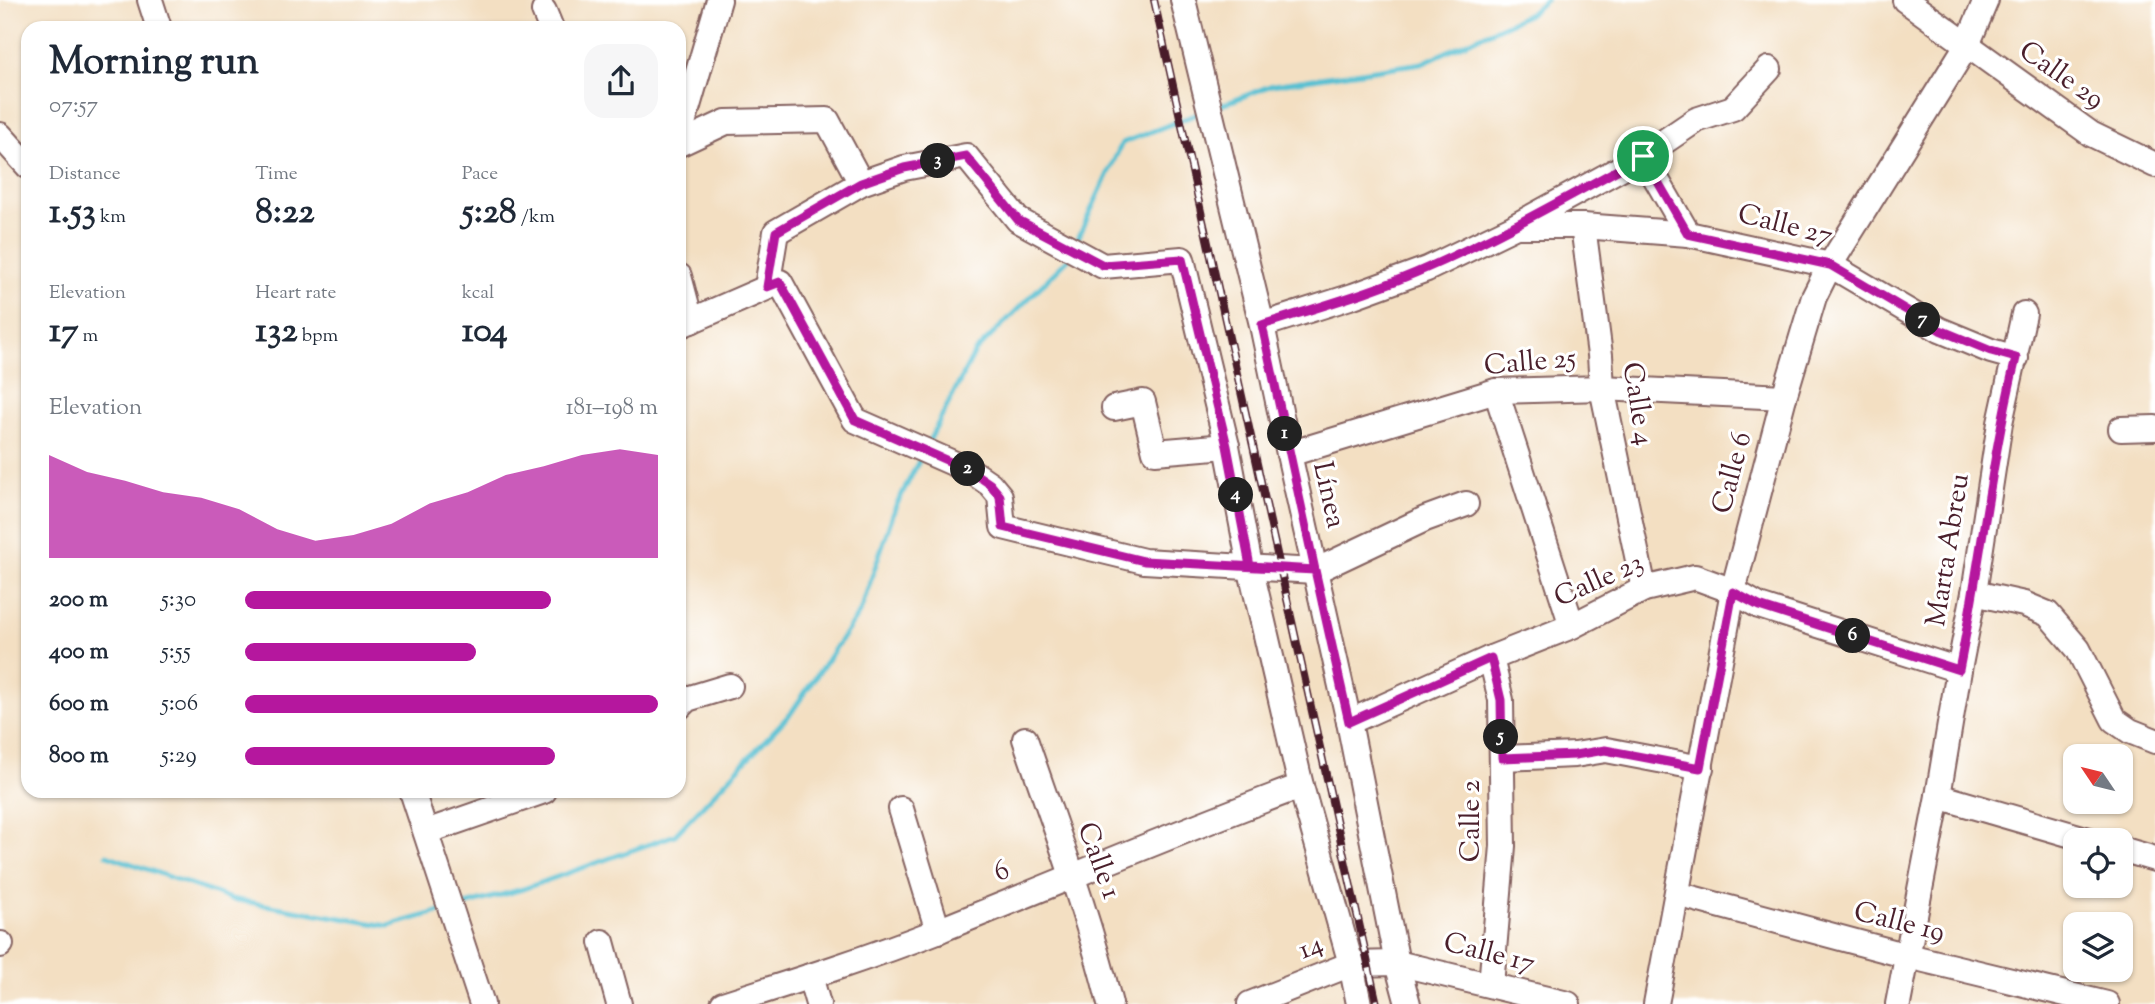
<!DOCTYPE html>
<html lang="en">
<head>
<meta charset="utf-8">
<style>
	:root { --surface:#fff; --page:#f6f6f7; --text:#1f2937; --muted:#747a83; --accent:#b5179e }
	body { margin:0; font-family:"Sorts Mill Goudy",serif; background:var(--page); color:var(--text); height:100vh; display:flex; flex-direction:column; font-size:26px; white-space:nowrap }
	* { box-sizing:border-box; margin:0 }
	p { font-size:23px; color:var(--muted) }
	.icon { flex:none; width:38px; height:38px; fill:none; stroke:currentColor; stroke-width:2; stroke-linecap:round; stroke-linejoin:round }
	.map { position:relative; flex:1; overflow:hidden }
	.drawer { position:absolute; left:21px; top:21px; width:665px; height:777px; display:flex; flex-direction:column; background:var(--surface); border-radius:21px; box-shadow:0 2px 5px #0004 }
	.drawer>* { flex:none }
	.needle { width:46px; rotate:305deg }
	.controls { position:absolute; left:2063px; top:744px; display:grid; gap:14px }
	.controls a { display:grid; place-items:center; width:70px; height:70px; border-radius:14px; background:var(--surface); box-shadow:0 2px 5px #0004; font-size:35px }
	.pin { position:absolute; display:grid; place-items:center; width:60px; height:60px; color:#fff; margin:-30px; border:4px solid #fff; border-radius:50%; box-shadow:0 2px 7px #0007 }
	.km { position:absolute; width:35px; height:35px; margin:-18px; border-radius:50%; background:#222; color:#fff; font-size:19px; line-height:35px; text-align:center }
	.round { display:grid; place-items:center; flex:none; width:74px; height:74px; border-radius:21px; background:var(--page) }
	.summary { display:flex; align-items:center; justify-content:space-between; height:119px; padding:0 28px }
	h1 { font-size:38px; font-weight:800; line-height:52px }
	.metrics { display:grid; grid-template-columns:repeat(3,1fr); gap:10px; height:119px; padding:7px 28px }
	.metrics div { display:grid; align-content:center }
	.metrics b { font-size:35px; font-weight:800 }
	.metrics small { font-size:19px; font-weight:400 }
	.metrics p { font-size:19px }
	.chart { height:196px; padding:14px 28px }
	.chart p { display:flex; justify-content:space-between }
	.chart svg { width:100%; height:126px; margin-top:7px; fill:var(--accent); opacity:.7 }
	ul { padding:0 28px; list-style:none; font-size:23px }
	li { display:grid; grid-template-columns:112px 84px 1fr; align-items:center; height:52px }
	li i { height:18px; border-radius:9px; background:var(--accent) }
	.map>svg:first-child { display:block }
</style>
</head>
<body>
<div class="map">
<svg width="2155" height="1004" viewBox="0 0 2155 1004">
	<rect width="100%" height="100%" fill="#fff"/>
	<filter id="ink" filterUnits="userSpaceOnUse"><feTurbulence type="fractalNoise" baseFrequency=".0143" numOctaves="2"/><feDisplacementMap in="SourceGraphic" scale="14" xChannelSelector="R" yChannelSelector="G"/><feConvolveMatrix kernelMatrix="1 2 1 2 8 2 1 2 1" color-interpolation-filters="sRGB"/></filter>
	<filter id="wash" filterUnits="userSpaceOnUse"><feTurbulence type="fractalNoise" baseFrequency=".00686" numOctaves="4" result="noise"/><feDisplacementMap in="SourceGraphic" scale="28" xChannelSelector="R" yChannelSelector="G"/><feGaussianBlur stdDeviation="1.57" result="paint"/><feColorMatrix in="noise" values="0 0 0 0 0 0 0 0 0 0 0 0 0 0 0 0 0 1.4 0 .05"/><feComposite in="paint" operator="in"/></filter>
	<g filter="url(#wash)">
		<rect width="100%" height="100%" fill="#f3dfc2"/>
		<g fill="none" stroke-linecap="round" stroke-linejoin="round">
			<g stroke="#56c0d2" stroke-width="5">
				<polyline points="1217,107 1272,85 1422,63 1531,13 1546,0"/>
				<polyline points="1075,245 1122,143 1205,111"/>
				<polyline points="927,445 975,352 1070,257"/>
				<polyline points="107,855 231,899 388,926 445,910"/>
				<polyline points="458,907 523,889 675,835 791,713 860,612 895,508 921,457"/>
			</g>
		</g>
	</g>
	<g filter="url(#ink)">
		<g fill="none" stroke-linecap="round" stroke-linejoin="round">
			<g stroke="#856260" stroke-width="28">
				<g id="minor">
					<polyline points="150,0 159,28"/>
					<polyline points="1183,0 1262,325 1289,454 1349,722 1397,963 1408,1004"/>
					<polyline points="1905,0 2091,134 2155,165"/>
					<polyline points="544,11 551,28"/>
					<polyline points="0,135 28,166"/>
					<polyline points="679,137 719,0"/>
					<polyline points="679,144 726,122 827,120 861,183"/>
					<polyline points="1643,156 1688,234"/>
					<polyline points="1517,225 1643,156 1696,120 1733,108 1769,69"/>
					<polyline points="1583,226 1600,355 1602,388 1644,589"/>
					<polyline points="679,276 691,321"/>
					<polyline points="767,287 776,232 861,183 904,168 966,156 1018,220 1103,266 1182,259 1227,446 1250,566 1301,786 1351,964 1359,1004"/>
					<polyline points="1262,325 1353,296 1427,269 1516,226 1583,226 1688,234 1830,265 1940,330 1991,351 2016,358"/>
					<polyline points="679,326 780,282 855,420 971,471 990,484 1000,496 1003,527 1144,561 1315,571 1425,519 1466,504"/>
					<polyline points="1496,391 1572,626"/>
					<polyline points="1114,408 1143,402 1155,452 1227,446"/>
					<polyline points="2121,429 2155,428"/>
					<polyline points="1289,454 1496,391 1602,388 1784,397"/>
					<polyline points="1974,593 2024,604 2048,614 2078,649 2114,720 2130,731 2155,741"/>
					<polyline points="679,707 687,699 730,686"/>
					<polyline points="1349,722 1491,658 1572,626 1644,589 1695,577 1733,591 1759,606 1959,670"/>
					<path d="M1025 739C1055 827 1088 914 1110 1004"/>
					<polyline points="1502,758 1575,755 1606,750 1701,768"/>
					<polyline points="412,791 482,1004"/>
					<polyline points="1938,796 2089,840"/>
					<polyline points="901,809 938,931"/>
					<polyline points="426,832 544,791"/>
					<polyline points="2121,849 2155,859"/>
					<polyline points="1677,894 1908,956 2107,1004"/>
					<polyline points="602,942 619,1004"/>
					<polyline points="0,945 1,944"/>
					<polyline points="810,976 818,1004"/>
					<polyline points="1491,985 1503,846 1501,700 1491,658"/>
					<path d="M723 1004C796 981 869 958 940 930 1060 882 1179 831 1301 786"/>
					<polyline points="1250,1004 1351,964 1397,963 1568,1004"/>
					<polyline points="1656,1004 1733,591 1784,397 1814,297 1830,265 1967,45 1986,0"/>
					<polyline points="1898,1004 1938,796 1959,670 1974,593 2000,423 2024,314"/>
				</g>
			</g>
			<use href="#minor" stroke="#fff" stroke-width="24"/>
			<g stroke="#4a1f2b" stroke-width="8">
				<polyline id="rail" points="1154,0 1377,1004"/>
			</g>
			<use href="#rail" stroke="#fff" stroke-width="5" stroke-dasharray="16" stroke-linecap="butt"/>
		</g>
	</g>
	<g fill="none" stroke-linecap="round" stroke-linejoin="round" filter="url(#ink)">
		<g stroke="#fff" stroke-width="14">
			<path id="route" d="M1643 156C1573 194 1503 234 1429 267 1376 291 1318 307 1262 325L1315 570 1144 561 1003 527 1000 496 990 484 971 471 855 420 780 282 767 287 776 232 861 183 904 168 966 156 1018 220 1103 265 1182 259 1227 446 1250 566 1315 570 1349 722 1491 658 1501 700 1502 758 1575 755 1605 750 1700 768 1733 592 1759 606 1959 670C1980 566 1991 461 2016 358L1991 351 1940 330 1830 265 1688 234 1643 156"/>
		</g>
		<use href="#route" stroke="#b5179e" stroke-width="9"/>
	</g>
	<g text-anchor="middle" dominant-baseline="central" stroke-width="6" stroke-linejoin="round" paint-order="stroke">
		<g font-size="28" fill="#4a1f2b" stroke="#fff">
			<text transform="translate(2061 76) rotate(35)">Calle 29</text>
			<text transform="translate(1785 226) rotate(14)">Calle 27</text>
			<text transform="translate(1530 363) rotate(-5)">Calle 25</text>
			<text transform="translate(1637 404) rotate(81)">Calle 4</text>
			<text transform="translate(1733 473) rotate(-75)">Calle 6</text>
			<text transform="translate(1328 495) rotate(77)">Línea</text>
			<text transform="translate(1949 550) rotate(-81)">Marta Abreu</text>
			<text transform="translate(1599 581) rotate(-24)">Calle 23</text>
			<text transform="translate(1472 821) rotate(-90)">Calle 2</text>
			<text transform="translate(1098 861) rotate(70)">Calle 1</text>
			<text transform="translate(1002 872) rotate(-23)">6</text>
			<text transform="translate(1899 923) rotate(14)">Calle 19</text>
			<text transform="translate(1311 948) rotate(-22)">14</text>
			<text transform="translate(1489 954) rotate(14)">Calle 17</text>
		</g>
	</g>
</svg>
<div class="controls">
<a><svg class="needle" viewBox="-14 -14 28 28"><path d="M0-13l5 13h-10z" fill="#e53935"/><path d="M0 13l5-13h-10z" fill="#747a83"/></svg></a>
<a><svg class="icon" aria-label="locate" viewBox="0 0 24 24"><circle cx="12" cy="12" r="6"/><path d="M12 2v4M12 18v4M2 12h4M18 12h4"/></svg></a>
<a><svg class="icon" aria-label="layers" viewBox="0 0 24 24"><path d="M12 4l9 5-9 5-9-5zM3 14l9 5 9-5"/></svg></a>
</div>
<div class="pin" style="left:1643px;top:156px;background:#1e9e55"><svg class="icon" aria-label="arrive" viewBox="0 0 24 24"><path d="M6 21V4h12l-3 4 3 4H6"/></svg></div>
<b class="km" style="left:1285px;top:434px">1</b>
<b class="km" style="left:968px;top:469px">2</b>
<b class="km" style="left:938px;top:161px">3</b>
<b class="km" style="left:1236px;top:495px">4</b>
<b class="km" style="left:1501px;top:737px">5</b>
<b class="km" style="left:1853px;top:636px">6</b>
<b class="km" style="left:1923px;top:320px">7</b>
<section class="drawer">
<div class="summary"><div><h1>Morning run</h1><p>07:57</p></div><a class="round"><svg class="icon" aria-label="share" viewBox="0 0 24 24"><path d="M12 15V3M7 8l5-5 5 5M5 13v7h14v-7"/></svg></a></div>
<div class="metrics">
<div><p>Distance</p><b>1.53<small> km</small></b></div>
<div><p>Time</p><b>8:22</b></div>
<div><p>Pace</p><b>5:28<small> /km</small></b></div>
</div>
<div class="metrics">
<div><p>Elevation</p><b>17<small> m</small></b></div>
<div><p>Heart rate</p><b>132<small> bpm</small></b></div>
<div><p>kcal</p><b>104</b></div>
</div>
<div class="chart"><p><span>Elevation</span>181–198 m</p>
<svg viewBox="0 0 160 44" preserveAspectRatio="none"><path d="M0 44V8L10 14L20 17L30 21L40 23L50 27L60 34L70 38L80 36L90 32L100 25L110 21L120 15L130 12L140 8L150 6L160 8V44z"/></svg>
</div>
<ul>
<li><b>200 m</b>5:30<i style="width:74%"></i></li>
<li><b>400 m</b>5:55<i style="width:56%"></i></li>
<li><b>600 m</b>5:06<i style="width:100%"></i></li>
<li><b>800 m</b>5:29<i style="width:75%"></i></li>
</ul>
</section>
</div>
</body>
</html>
